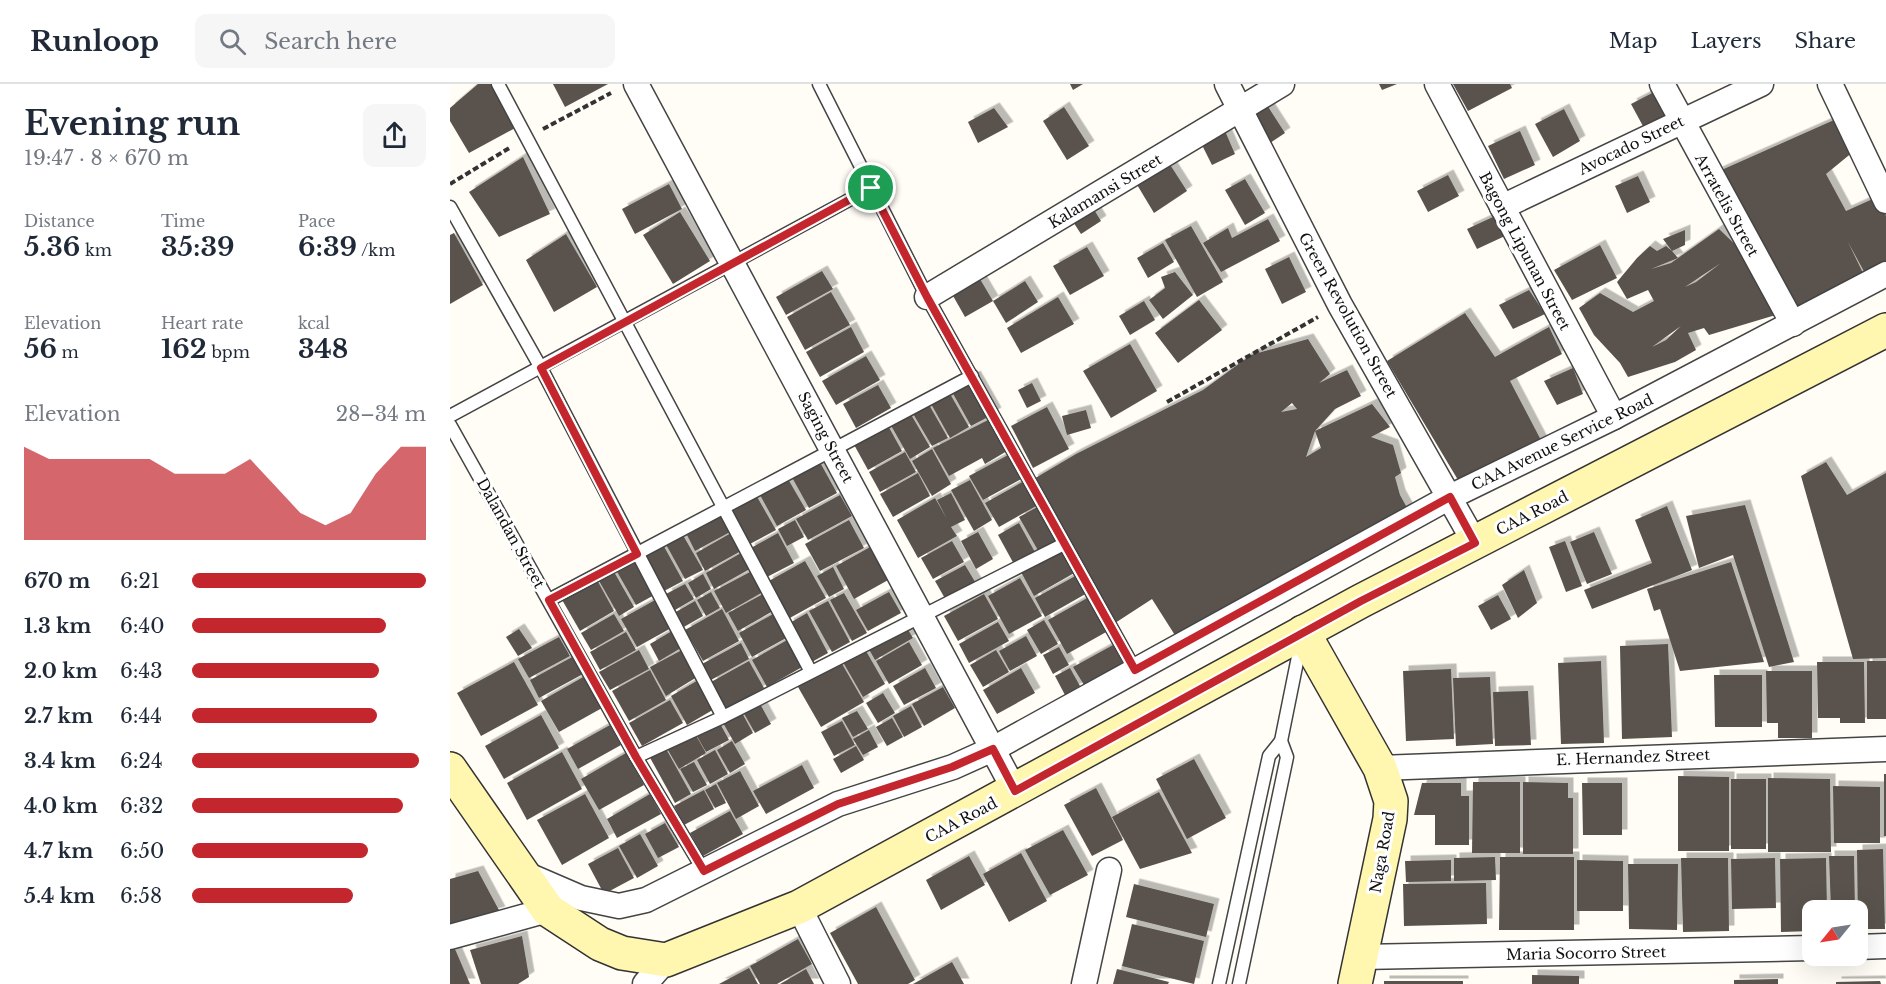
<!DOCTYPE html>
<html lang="en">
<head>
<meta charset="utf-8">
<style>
	:root { --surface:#fff; --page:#f6f6f7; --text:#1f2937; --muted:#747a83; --line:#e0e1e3; --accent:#c4262e }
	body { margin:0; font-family:"Libre Baskerville",serif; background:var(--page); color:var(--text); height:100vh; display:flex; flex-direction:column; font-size:22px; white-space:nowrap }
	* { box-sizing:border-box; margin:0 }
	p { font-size:20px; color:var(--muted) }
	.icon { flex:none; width:33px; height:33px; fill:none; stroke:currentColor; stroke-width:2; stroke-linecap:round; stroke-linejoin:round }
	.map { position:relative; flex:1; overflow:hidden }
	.details { display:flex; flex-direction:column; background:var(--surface); width:450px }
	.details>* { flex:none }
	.needle { width:39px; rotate:240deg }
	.tools { position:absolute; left:1352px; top:816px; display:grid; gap:12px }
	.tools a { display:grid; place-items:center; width:66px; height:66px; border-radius:12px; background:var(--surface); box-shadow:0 6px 24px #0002; font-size:30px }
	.pin { position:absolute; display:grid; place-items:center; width:51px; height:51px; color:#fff; margin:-26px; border:3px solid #fff; border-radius:50%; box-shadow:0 2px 6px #0007 }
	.round { display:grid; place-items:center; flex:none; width:63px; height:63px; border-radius:12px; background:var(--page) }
	.head { display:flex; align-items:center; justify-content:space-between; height:102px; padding:0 24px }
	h1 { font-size:33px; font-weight:800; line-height:45px }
	.metrics { display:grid; grid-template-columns:repeat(3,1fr); gap:9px; height:102px; padding:6px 24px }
	.metrics div { display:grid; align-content:center }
	.metrics b { font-size:26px; font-weight:800 }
	.metrics small { font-size:16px; font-weight:400 }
	.metrics p { font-size:16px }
	.chart { height:168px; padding:12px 24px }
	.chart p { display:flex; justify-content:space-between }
	.chart svg { width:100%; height:108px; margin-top:6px; fill:var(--accent); opacity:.7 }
	ul { padding:0 24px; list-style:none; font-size:20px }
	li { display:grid; grid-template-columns:96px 72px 1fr; align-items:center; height:45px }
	li i { height:15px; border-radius:8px; background:var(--accent) }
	header { display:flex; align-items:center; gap:36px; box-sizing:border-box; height:84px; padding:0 30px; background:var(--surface); border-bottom:2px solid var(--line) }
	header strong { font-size:28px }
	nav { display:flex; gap:33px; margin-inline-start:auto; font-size:21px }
	.search { width:420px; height:54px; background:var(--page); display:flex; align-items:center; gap:15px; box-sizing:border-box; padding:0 21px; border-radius:12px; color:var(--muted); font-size:22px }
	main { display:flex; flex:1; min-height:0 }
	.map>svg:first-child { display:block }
</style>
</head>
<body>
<header>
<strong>Runloop</strong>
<div class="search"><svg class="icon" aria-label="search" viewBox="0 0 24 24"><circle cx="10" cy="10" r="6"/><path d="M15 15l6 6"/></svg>Search here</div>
<nav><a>Map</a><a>Layers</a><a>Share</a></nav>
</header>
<main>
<section class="details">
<div class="head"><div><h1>Evening run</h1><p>19:47 · 8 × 670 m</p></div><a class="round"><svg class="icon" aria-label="share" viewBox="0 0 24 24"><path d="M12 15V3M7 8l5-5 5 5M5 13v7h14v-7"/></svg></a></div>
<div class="metrics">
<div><p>Distance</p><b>5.36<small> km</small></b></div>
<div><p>Time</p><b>35:39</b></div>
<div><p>Pace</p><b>6:39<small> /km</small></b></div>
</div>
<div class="metrics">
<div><p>Elevation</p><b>56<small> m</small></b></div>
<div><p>Heart rate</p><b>162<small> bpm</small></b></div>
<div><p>kcal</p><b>348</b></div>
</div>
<div class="chart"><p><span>Elevation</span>28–34 m</p>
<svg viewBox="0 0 160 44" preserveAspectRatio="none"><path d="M0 44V6L10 11L20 11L30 11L40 11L50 11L60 17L70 17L80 17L90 11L100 22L110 33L120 38L130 33L140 17L150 6L160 6V44z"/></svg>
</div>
<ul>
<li><b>670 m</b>6:21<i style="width:100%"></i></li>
<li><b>1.3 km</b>6:40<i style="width:83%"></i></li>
<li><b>2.0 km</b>6:43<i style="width:80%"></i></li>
<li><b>2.7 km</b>6:44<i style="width:79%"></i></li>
<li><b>3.4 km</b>6:24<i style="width:97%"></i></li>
<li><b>4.0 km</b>6:32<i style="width:90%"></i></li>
<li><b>4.7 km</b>6:50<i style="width:75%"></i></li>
<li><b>5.4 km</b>6:58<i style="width:69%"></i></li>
</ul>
</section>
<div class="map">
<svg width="1436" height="900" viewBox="0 0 1436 900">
	<defs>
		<filter id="shadow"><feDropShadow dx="5.5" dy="-5.5" stdDeviation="0" flood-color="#0004"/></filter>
	</defs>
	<rect width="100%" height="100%" fill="#fffdf5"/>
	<g fill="#5a524d" fill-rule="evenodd" filter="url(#shadow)">
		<polygon points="28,0 41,0 67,43 19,69 0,37 0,24"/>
		<polygon points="103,0 158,0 115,23"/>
		<polygon points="620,0 633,0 623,6"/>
		<polygon points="929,0 947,0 932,6"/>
		<polygon points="1003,0 1060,0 1062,4 1018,27"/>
		<polygon points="1206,7 1219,31 1194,44 1181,20"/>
		<polygon points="815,18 835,49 820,59 800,28"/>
		<polygon points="614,23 639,62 617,76 593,37"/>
		<polygon points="544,24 558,43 528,59 518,38"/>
		<polygon points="1114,25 1130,57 1103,73 1085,40"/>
		<polygon points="1393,32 1409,63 1376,90 1396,127 1427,113 1436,132 1436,183 1417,193 1398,158 1413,189 1343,232 1267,88"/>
		<polygon points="775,47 785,70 762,81 751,59"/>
		<polygon points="1070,47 1085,81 1054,95 1038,62"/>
		<polygon points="73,73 100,130 49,153 19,108"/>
		<polygon points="719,79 737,107 704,129 686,99"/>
		<polygon points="998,91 1009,112 978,128 967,107"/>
		<polygon points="1188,92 1200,118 1177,129 1165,102"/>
		<polygon points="795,95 815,129 795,141 775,106"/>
		<polygon points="219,100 232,125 185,150 172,125"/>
		<polygon points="638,116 651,137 631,150 618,130"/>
		<polygon points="230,128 260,177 223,200 193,151"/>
		<polygon points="1045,132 1055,152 1027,165 1017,145"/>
		<polygon points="818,135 830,157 771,188 753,159 778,144 782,154"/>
		<polygon points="741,142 773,198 747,213 715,156"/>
		<path d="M1269 145 1291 166 1329 230 1259 251 1254 244 1238 249 1246 266 1225 278 1178 293 1170 279 1144 251 1129 224 1150 209 1183 228 1204 217 1198 206 1177 215 1167 198 1187 174 1200 162 1207 167 1216 162 1222 167 1213 155 1235 146V161L1222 167 1228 174 1201 185 1221 179ZM1271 179 1246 198 1235 203ZM1231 242 1216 256 1202 263Z"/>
		<polygon points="4,149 33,201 0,220 0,151"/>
		<polygon points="116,150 147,203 104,228 76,176"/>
		<polygon points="713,159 724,178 698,194 687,174"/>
		<polygon points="1150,161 1167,194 1122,216 1104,186"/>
		<polygon points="637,163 654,192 620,211 603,182"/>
		<polygon points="839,173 856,208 832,220 815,185"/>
		<polygon points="372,187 383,205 336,231 326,213"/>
		<polygon points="725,188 743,211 713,235 699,216 715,204 711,193"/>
		<polygon points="530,195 543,217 515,233 502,210"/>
		<polygon points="575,197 588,218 556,239 543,217"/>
		<polygon points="1079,206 1095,230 1063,245 1049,221"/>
		<polygon points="381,208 400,241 355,266 337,233"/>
		<polygon points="608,213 624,240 571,269 557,244"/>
		<polygon points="749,216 772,246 728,279 705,249"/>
		<polygon points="694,217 705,236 680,251 669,232"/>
		<polygon points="1015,229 1045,273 1099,243 1112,270 1060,297 1093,360 1011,401 937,277"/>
		<polygon points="401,243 414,268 370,293 356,268"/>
		<path d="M858 255 880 290 869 299 897 286 911 312 885 325 865 347 856 373 871 364 865 347 922 320 940 343 921 353 943 361 951 389 945 393 950 411 960 429 728 556 702 515 662 541 582 396 626 370 753 306 801 271ZM842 319 847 325 831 328Z"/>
		<polygon points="680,260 707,307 661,334 633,287"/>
		<polygon points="416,272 430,296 386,321 372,297"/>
		<polygon points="1123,284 1133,310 1107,321 1094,297"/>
		<polygon points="525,292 546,329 521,342 501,306"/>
		<polygon points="582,299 591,317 577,324 568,306"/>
		<polygon points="428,301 441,324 406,344 393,320"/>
		<polygon points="499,308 519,343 500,354 480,318"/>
		<polygon points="478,319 498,354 482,362 462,328"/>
		<polygon points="597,323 619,365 583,384 561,342"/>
		<polygon points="636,326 641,344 617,351 612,332"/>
		<polygon points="459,327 480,363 460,375 439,338"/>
		<polygon points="540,335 557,367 535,380 532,374 499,392 483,364"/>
		<polygon points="436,338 452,367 418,386 402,357"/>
		<polygon points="482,365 501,400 482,412 462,377"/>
		<polygon points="455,368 466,388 430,408 419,388"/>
		<polygon points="560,370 573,394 533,416 519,392"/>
		<polygon points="367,373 387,409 359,424 339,388"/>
		<polygon points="1376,378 1397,411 1436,389 1436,574 1403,575 1351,392"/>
		<polygon points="468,389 480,412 443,433 430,410"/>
		<polygon points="338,395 356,426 327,442 310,411"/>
		<polygon points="520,396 542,436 524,447 501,406"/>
		<polygon points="574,397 588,421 549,443 535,419"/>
		<polygon points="501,409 515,436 501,443 507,452 468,474 447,436 485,414 497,435 487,416"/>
		<polygon points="306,411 326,446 298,461 279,427"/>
		<polygon points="390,411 402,432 358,456 346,435"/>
		<polygon points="1295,421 1344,578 1319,583 1283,471 1249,484 1236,432"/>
		<polygon points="589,422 610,459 590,470 569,433"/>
		<polygon points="1217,422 1242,486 1142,525 1134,506 1202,479 1185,436"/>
		<polygon points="273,431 282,447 245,467 237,451"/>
		<polygon points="345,436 354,453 337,462 328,445"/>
		<polygon points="399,436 414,464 370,487 355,460"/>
		<polygon points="569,439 586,470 565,482 548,451"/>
		<polygon points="230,446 253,486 235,495 213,455"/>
		<polygon points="528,448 543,475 526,485 511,457"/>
		<polygon points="1144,448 1162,490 1137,500 1120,458"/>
		<polygon points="281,449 291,467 255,487 246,469"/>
		<polygon points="328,449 344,479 315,494 299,465"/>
		<polygon points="211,457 233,497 214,507 192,467"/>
		<polygon points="502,457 514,478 483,495 471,474"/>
		<polygon points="1115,457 1132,502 1116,508 1099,463"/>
		<polygon points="422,462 440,495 404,515 386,482"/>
		<polygon points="613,464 626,488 584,512 571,488"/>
		<polygon points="291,469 300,485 264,505 256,489"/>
		<polygon points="188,474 208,509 186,521 166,486"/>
		<polygon points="355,477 376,514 338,535 317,498"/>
		<polygon points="1281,478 1314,578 1230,587 1210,525 1204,527 1197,505"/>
		<polygon points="515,481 527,501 497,518 485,497"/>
		<polygon points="383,483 394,505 379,513 367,492"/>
		<polygon points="163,486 184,523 169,532 148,495"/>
		<polygon points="1074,486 1087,519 1068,534 1052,501"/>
		<polygon points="302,487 313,508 276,529 264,507"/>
		<polygon points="253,490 261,505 246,514 238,499"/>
		<polygon points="629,490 639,508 595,533 585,514"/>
		<polygon points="146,494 164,527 130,547 111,514"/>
		<polygon points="570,494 592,532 559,550 538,512"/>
		<polygon points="235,500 244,515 225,526 216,510"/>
		<polygon points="261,508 270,524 256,532 247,516"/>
		<polygon points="439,508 451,529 418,547 406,526"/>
		<polygon points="394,509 417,549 402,557 380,516"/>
		<polygon points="313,510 323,527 288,547 278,529"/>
		<polygon points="534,510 548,535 508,557 494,532"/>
		<polygon points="1048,511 1061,535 1041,546 1028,522"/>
		<polygon points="639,513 658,547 617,570 598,536"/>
		<polygon points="207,515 223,543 187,563 171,535"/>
		<polygon points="245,517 253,532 232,544 224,529"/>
		<polygon points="378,517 400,558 382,568 359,527"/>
		<polygon points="272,525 289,557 253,577 235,546"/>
		<polygon points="325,529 338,553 302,573 289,549"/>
		<polygon points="357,529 378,569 360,579 338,540"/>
		<polygon points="164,530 174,547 141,566 131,549"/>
		<polygon points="594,536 608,560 591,570 577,546"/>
		<polygon points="548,538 559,557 519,579 509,560"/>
		<polygon points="454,539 463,554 425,576 416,560"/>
		<polygon points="69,545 82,564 68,572 56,553"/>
		<polygon points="222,547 231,564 209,577 200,560"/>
		<polygon points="176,548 186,566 150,586 140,568"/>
		<polygon points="576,552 587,572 560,587 549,567"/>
		<polygon points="109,553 120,572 79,594 68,575"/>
		<polygon points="339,555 354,582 317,603 302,576"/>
		<polygon points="459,558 472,581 439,600 426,577"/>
		<polygon points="291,559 299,575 261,596 252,580"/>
		<polygon points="412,560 435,600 413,613 390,573"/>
		<polygon points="1218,560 1222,653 1172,655 1170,562"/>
		<polygon points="663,561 673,579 634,601 623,583"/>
		<polygon points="609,563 619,581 603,590 593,571"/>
		<polygon points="189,566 199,585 160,606 149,588"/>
		<polygon points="232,566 247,593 216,612 200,583"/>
		<polygon points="546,566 559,588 533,603 520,581"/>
		<polygon points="387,571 414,618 371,643 344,596"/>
		<polygon points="124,572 133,590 89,614 80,596"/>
		<polygon points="299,577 314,604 276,625 261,598"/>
		<polygon points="1151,577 1154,659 1111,660 1108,579"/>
		<rect x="1417" y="577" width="19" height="58"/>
		<polygon points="64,578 88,621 31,652 7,609"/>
		<polygon points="1367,578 1414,578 1415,639 1390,639 1390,634 1368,634"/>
		<polygon points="475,584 486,604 454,621 443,602"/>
		<polygon points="571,584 585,609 547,630 533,606"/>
		<polygon points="620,584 630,602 615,611 605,592"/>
		<polygon points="1001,585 1004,655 956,657 953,587"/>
		<polygon points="200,586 216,616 179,637 162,607"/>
		<polygon points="1316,587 1362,587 1362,654 1328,654 1328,639 1317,639"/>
		<polygon points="1264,591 1312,591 1312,643 1265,643"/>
		<polygon points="135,592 152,624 109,648 91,617"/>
		<polygon points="1040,593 1043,660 1006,662 1003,594"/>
		<polygon points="250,595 266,624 237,641 221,612"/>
		<polygon points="493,603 505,624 474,642 462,620"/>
		<polygon points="1078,607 1081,661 1045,662 1043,608"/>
		<polygon points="433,609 445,629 428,639 416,619"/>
		<polygon points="220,616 233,639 192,662 179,639"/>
		<polygon points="308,616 321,640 305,649 292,626"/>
		<polygon points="461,622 472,643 454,653 443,632"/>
		<polygon points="291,627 303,649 285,660 272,637"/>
		<polygon points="407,627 418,645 403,653 392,634"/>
		<polygon points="91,631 109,664 54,695 35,662"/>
		<polygon points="267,634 279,656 256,668 244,647"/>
		<polygon points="442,634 453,653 437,662 426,643"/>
		<polygon points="392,637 405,661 384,672 371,648"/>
		<polygon points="160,641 171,661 128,685 117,665"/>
		<polygon points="243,646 256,669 229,685 215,661"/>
		<polygon points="419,646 428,663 413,671 403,655"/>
		<polygon points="282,657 295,680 280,689 267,666"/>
		<polygon points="214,661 241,710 225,719 198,670"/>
		<polygon points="406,662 414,676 391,689 383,675"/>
		<polygon points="265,666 278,690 260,700 247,676"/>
		<polygon points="112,668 132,705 77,736 57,699"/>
		<polygon points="176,669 194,701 149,726 131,695"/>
		<polygon points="744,675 776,734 737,755 706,695"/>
		<polygon points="244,678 257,701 243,708 230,685"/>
		<polygon points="352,681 364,704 316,730 303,707"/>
		<polygon points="290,687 309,722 286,735 267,699"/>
		<rect x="1434" y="690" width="2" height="62"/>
		<polygon points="1228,692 1279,693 1279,767 1228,767"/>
		<polygon points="1318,694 1380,695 1381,768 1318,768"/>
		<rect x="1281" y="695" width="35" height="70"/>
		<polygon points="1023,698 1070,698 1070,769 1022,769"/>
		<polygon points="1073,698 1118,699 1118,714 1123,714 1123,770 1073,770"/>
		<polygon points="972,699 1011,699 1011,712 1019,712 1019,761 985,761 985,731 964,731"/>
		<polygon points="1132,699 1172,699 1172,751 1133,751"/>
		<polygon points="266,700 276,719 265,724 255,706"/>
		<polygon points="1383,702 1430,703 1430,759 1384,759"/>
		<polygon points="646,704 673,756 642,772 614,721"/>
		<polygon points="254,706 264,725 234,741 224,722"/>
		<polygon points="709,708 742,769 690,785 662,733"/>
		<polygon points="135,710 159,754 112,781 87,736"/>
		<polygon points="200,710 211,730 167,754 157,735"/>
		<polygon points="280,727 293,750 253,772 240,749"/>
		<polygon points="215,739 229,763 208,774 195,750"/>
		<polygon points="613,746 638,791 600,811 575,766"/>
		<polygon points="190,750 208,782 187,794 169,762"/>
		<polygon points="168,764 184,794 154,810 138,780"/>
		<polygon points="1433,765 1435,845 1408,845 1407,766"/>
		<polygon points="571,769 597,817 559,838 533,790"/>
		<polygon points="519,772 535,801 491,826 476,796"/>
		<polygon points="1379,772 1404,772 1405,826 1381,826"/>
		<polygon points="1045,773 1046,796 1004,797 1004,774"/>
		<polygon points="1050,773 1124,773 1124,846 1049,846"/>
		<polygon points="1231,774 1278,774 1279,847 1233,848"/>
		<polygon points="1325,774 1326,824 1282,825 1281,775"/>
		<polygon points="1376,774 1377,826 1362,826 1362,847 1331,848 1330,775"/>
		<polygon points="1001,776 1001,797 956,798 955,777"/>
		<polygon points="1127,776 1173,777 1173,827 1127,827"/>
		<polygon points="1178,780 1228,780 1227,846 1179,845"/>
		<polygon points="28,787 50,828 0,841 0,795"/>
		<polygon points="1036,799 1037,840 954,842 953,800"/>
		<polygon points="684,800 764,820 756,853 676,833"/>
		<polygon points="426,823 465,896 458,900 408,900 380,849"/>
		<polygon points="682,840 754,857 744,900 672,882"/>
		<polygon points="72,852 79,893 68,900 31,900 20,866"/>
		<polygon points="348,855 362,880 327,900 310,900 300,882"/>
		<polygon points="5,865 20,900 0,900 0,866"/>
		<polygon points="502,878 514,900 463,900"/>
		<polygon points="299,884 308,900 269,900"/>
		<polygon points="356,885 364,900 330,900"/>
		<polygon points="667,885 719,898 718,900 663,900"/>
		<polygon points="1082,891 1129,892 1129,900 1082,900"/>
		<polygon points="1328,895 1328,900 1284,900 1284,896"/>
		<rect x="934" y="897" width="79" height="3"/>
		<polygon points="1430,897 1431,900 1386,900 1386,898"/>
	</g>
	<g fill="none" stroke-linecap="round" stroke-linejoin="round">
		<g stroke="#444" stroke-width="15">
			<g id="service">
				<polyline points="48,0 361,588"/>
				<polyline points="369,0 477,213 685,586"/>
				<polyline points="0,123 91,284 273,633"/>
				<polyline points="0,332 421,104"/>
				<polyline points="0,341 186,673 254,787"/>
				<polyline points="99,516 522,292"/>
				<polyline points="186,673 273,633 614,460"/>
				<polyline points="769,900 819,672 831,657 851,558"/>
				<polyline points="789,900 837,673 831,657"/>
			</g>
		</g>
		<g stroke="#444" stroke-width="27">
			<g id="minor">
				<polyline points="186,0 565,707"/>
				<polyline points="777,0 890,221 1025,459"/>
				<polyline points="987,0 1164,333"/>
				<polyline points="1212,0 1343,240"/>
				<polyline points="1380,0 1436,117"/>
				<polyline points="1052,123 1311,0"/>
				<polyline points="477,213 832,0"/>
				<polyline points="930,684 1436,665"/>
				<polyline points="73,789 131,814 169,822 196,816 388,720 503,683 543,665 1000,413 1164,333 1436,190"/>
				<polyline points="349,823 388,900"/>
				<polyline points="0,853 98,826"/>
				<polyline points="1407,863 1436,862"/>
				<polyline points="911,873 1362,864"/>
				<polyline points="195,900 216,876"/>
				<polyline points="634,900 659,786"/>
			</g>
		</g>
		<g stroke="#333" stroke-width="36">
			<g id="secondary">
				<polyline points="853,548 930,684 941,717 940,735 905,900"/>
				<polyline points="0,685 98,826 150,860 172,869 216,876 349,823 911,517 1436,246"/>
			</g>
		</g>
		<g stroke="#333" stroke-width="4" stroke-dasharray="6 3" stroke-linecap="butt">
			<polyline points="93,45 161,9"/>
			<polyline points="0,100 61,63"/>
			<polyline points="717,318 868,233"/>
		</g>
		<use href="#service" stroke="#fff" stroke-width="12"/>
		<use href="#minor" stroke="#fff" stroke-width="24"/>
		<use href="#secondary" stroke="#fff6b0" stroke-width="33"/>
	</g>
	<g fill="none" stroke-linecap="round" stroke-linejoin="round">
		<g stroke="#fff" stroke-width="12">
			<polygon id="route" points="421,104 477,213 685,586 1000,413 1025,459 911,517 565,707 543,665 502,683 388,720 254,787 186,673 99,516 187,470 91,284"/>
		</g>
		<use href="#route" stroke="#c4262e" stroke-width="8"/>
	</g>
	<g text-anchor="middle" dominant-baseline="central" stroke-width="6" stroke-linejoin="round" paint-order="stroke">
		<g font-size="15" fill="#111" stroke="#fff">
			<text transform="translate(1181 61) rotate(-26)">Avocado Street</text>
			<text transform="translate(655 107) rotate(-31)">Kalamansi Street</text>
			<text transform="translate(1277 121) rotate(61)">Arratelis Street</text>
			<text transform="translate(1075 167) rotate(62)">Bagong Lipunan Street</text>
			<text transform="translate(898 231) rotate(61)">Green Revolution Street</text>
			<text transform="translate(376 353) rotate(62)">Saging Street</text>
			<text transform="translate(1112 358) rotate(-26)">CAA Avenue Service Road</text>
			<text transform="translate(1082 429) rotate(-27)">CAA Road</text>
			<text transform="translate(61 449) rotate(61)">Dalandan Street</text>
			<text transform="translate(1183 673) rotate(-2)">E. Hernandez Street</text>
			<text transform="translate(511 736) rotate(-28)">CAA Road</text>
			<text transform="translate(932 768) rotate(-80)">Naga Road</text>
			<text transform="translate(1136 869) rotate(-1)">Maria Socorro Street</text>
		</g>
	</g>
</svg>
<div class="tools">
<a><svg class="needle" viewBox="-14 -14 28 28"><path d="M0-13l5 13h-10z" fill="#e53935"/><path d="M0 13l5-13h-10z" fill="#747a83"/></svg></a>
</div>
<div class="pin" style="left:421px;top:104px;background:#1e9e55"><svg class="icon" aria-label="arrive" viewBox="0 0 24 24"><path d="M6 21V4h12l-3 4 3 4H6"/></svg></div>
</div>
</main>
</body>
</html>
